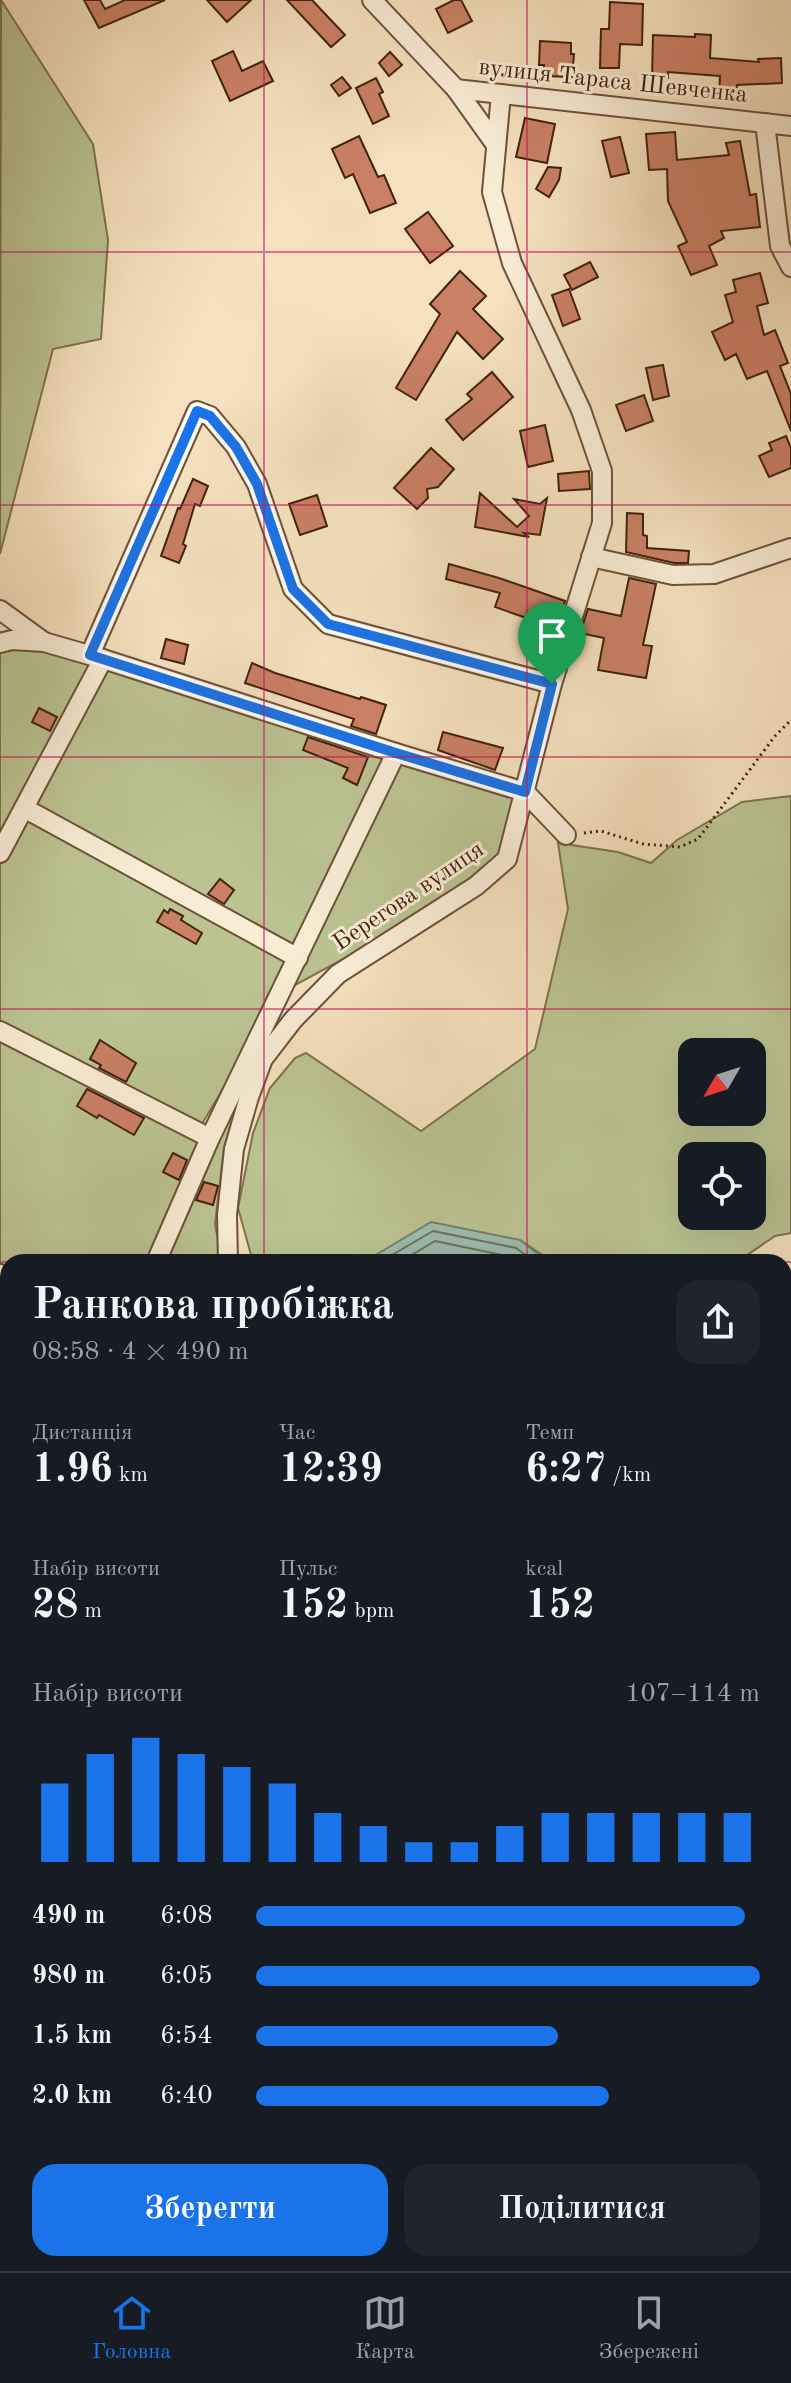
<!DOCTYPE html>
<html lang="uk">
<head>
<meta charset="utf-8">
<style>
	:root { --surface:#171b24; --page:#20242c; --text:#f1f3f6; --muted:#9ea1a6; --line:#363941; --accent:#1a73e8 }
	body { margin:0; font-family:"Old Standard TT",serif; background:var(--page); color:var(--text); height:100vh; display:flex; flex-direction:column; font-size:30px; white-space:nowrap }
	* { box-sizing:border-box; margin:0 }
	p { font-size:26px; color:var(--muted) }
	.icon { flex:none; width:44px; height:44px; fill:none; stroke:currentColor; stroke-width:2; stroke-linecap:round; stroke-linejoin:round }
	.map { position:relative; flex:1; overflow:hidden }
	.side { position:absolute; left:0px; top:1254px; width:792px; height:1018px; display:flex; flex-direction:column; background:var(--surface); border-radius:24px 24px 0 0; box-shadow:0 8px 32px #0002 }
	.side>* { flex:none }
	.needle { width:52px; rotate:231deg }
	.buttons { position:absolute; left:678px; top:1038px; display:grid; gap:16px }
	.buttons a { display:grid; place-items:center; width:88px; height:88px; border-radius:16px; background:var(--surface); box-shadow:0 8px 32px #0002; font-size:40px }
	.pin { position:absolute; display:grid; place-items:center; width:68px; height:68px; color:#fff; margin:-82px -34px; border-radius:50% 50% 50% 0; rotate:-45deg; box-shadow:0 0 8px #0007 }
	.pin .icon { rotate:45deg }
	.round { display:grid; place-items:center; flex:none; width:84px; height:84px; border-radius:24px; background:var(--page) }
	.head { display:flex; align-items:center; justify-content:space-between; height:136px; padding:0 32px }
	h1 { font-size:44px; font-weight:800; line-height:60px }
	.figures { display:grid; grid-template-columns:repeat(3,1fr); gap:12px; height:136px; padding:8px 32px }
	.figures div { display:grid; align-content:center }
	.figures b { font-size:40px; font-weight:800 }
	.figures small { font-size:22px; font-weight:400 }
	.figures p { font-size:22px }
	.chart { height:224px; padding:16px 32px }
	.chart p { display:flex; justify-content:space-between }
	.chart svg { width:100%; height:144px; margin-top:8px; stroke:var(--accent); stroke-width:6 }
	.action { display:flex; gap:16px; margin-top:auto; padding:16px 32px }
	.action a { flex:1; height:92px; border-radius:24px; background:var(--accent); color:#fff; font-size:32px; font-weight:800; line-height:92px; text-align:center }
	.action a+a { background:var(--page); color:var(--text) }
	ul { padding:0 32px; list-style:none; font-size:26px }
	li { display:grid; grid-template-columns:128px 96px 1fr; align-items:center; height:60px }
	li i { height:20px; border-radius:10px; background:var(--accent) }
	.menu { display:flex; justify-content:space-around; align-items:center; height:112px; border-top:2px solid var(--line); background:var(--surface); font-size:22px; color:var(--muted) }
	.menu a { display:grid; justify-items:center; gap:4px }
	.menu .current { color:var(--accent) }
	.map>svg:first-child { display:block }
</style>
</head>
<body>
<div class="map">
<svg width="791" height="2271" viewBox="0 0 791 2271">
	<rect width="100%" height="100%" fill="#f5e1bf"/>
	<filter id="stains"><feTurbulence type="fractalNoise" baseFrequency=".0025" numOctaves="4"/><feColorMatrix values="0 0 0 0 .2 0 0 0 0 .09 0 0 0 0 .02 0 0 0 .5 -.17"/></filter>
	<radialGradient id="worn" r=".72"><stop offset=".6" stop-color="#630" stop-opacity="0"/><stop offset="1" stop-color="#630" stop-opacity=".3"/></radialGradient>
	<g fill="#bbc392" stroke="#7e7250" stroke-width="2" fill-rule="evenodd">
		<polygon points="1,0 93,144 108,240 101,339 53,349 0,554"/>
		<polygon points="0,632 521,797 504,858 373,943 271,998 236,1067 193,1139 236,1106 224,1148 215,1224 222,1262 8,1262 8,1561 0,1575"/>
		<path d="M791 796V1233L775 1236 737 1262H553L520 1240 389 1248 364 1262H253L238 1208 253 1133 270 1088 295 1058 306 1053 421 1131 535 1049 568 909 558 843 618 852 651 863 677 840 742 802ZM692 1052H752V1112H692ZM692 1156H752V1216H692Z"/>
		<polygon points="784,1450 791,1452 791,2271 0,2271 0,1919 8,1911 8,2264 784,2264"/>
	</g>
	<g fill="#9dbeae" stroke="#787f6e" stroke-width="2">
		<polygon points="431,1222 520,1240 548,1262 364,1262"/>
		<polygon points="784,1401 791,1403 791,1452 784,1450"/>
		<polygon points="8,1561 8,1911 0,1919 0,1575"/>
	</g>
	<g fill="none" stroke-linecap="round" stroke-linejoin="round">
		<g stroke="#6f705e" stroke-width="2">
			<polyline points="380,1262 433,1231 516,1248 535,1262"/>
			<polyline points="400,1262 435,1241 511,1257 519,1262"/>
		</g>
	</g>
	<g fill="#ca8065" stroke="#41210d" stroke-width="2">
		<polygon points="84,0 100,0 105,9 125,0 165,0 99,28"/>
		<polygon points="207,0 251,0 227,22"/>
		<polygon points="287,0 312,0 345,35 331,47"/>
		<polygon points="454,0 461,0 472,21 448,33 436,9"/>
		<polygon points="610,2 643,4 642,45 620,44 619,68 600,68 601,29 609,29"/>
		<polygon points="695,34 711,35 710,58 759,62 758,59 781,58 782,83 737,85 736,98 719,97 720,76 668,72 668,78 652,78 653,35 695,37"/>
		<polygon points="540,41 571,43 571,54 574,54 572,77 544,76 544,65 539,65"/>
		<polygon points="233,51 242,71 263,61 273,81 230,101 212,61"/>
		<polygon points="390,52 402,65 389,76 379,63"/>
		<polygon points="342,77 351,88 339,96 331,85"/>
		<polygon points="376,78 383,92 379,94 389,116 373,124 356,88"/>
		<polygon points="525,118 555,124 547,163 516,157"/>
		<polygon points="675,132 677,160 729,155 726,143 740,141 750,195 756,194 760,227 721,231 724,238 709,246 717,265 691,275 678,246 687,242 668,201 667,169 649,170 646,134"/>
		<polygon points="359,136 378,177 384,175 396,203 370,213 353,174 345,178 332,149"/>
		<polygon points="620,137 629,173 611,177 602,141"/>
		<polygon points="548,167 561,168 559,180 549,197 536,189"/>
		<polygon points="428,212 453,246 430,263 405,229"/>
		<polygon points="590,262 598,277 572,290 564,275"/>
		<polygon points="460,271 486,296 473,309 503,339 483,359 457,332 416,400 396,388 440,314 430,304"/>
		<polygon points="760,273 768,303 757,306 764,335 775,330 788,363 780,366 791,394 791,431 767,371 747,379 736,354 725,360 712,332 733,322 725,295 736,292 733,280"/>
		<polygon points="569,289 580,319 563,326 552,295"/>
		<polygon points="663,365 669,396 653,400 646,368"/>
		<polygon points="492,372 513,397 463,440 446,420 472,399 467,394"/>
		<polygon points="644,395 653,421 626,431 616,405"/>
		<polygon points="545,425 553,461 528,467 520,431"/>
		<polygon points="786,436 791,448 791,468 769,477 759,456 772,450 769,443"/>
		<polygon points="431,448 454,469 438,487 427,489 428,498 417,509 394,488"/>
		<polygon points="589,471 590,489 559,491 558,474"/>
		<polygon points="193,479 208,486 200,506 195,504 183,544 186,546 179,563 161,556 178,508 180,509"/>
		<polygon points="480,493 517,527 529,516 514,499 540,504 547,498 540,535 524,533 529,537 475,527"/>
		<polygon points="317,495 327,526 300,535 289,504"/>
		<polygon points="627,513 643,514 643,535 647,536 647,548 689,551 688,563 674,563 626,552"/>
		<polygon points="449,564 499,578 565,601 561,614 545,610 542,617 534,614 532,620 495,607 500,593 446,579"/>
		<polygon points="629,578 656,584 643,645 652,646 646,678 598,670 604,638 580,633 588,609 621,616"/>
		<polygon points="166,639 188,645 184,664 161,658"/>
		<polygon points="252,663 275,673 360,699 361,697 386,705 376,734 351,726 354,719 245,683"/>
		<polygon points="39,708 57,717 50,731 32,722"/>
		<polygon points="443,732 503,748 495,770 438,750"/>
		<polygon points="308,737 368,757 357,785 343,778 348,768 303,750"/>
		<polygon points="220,879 234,890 224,904 208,894"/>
		<polygon points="170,909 183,916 181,920 202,933 196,944 157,922 164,910 168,913"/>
		<polygon points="100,1040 136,1063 126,1082 99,1068 101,1065 90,1059"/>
		<polygon points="87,1089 144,1118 134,1135 99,1115 97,1118 77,1106"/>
		<polygon points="173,1153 187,1160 179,1180 163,1172"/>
		<polygon points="204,1182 218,1186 213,1205 196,1200"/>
	</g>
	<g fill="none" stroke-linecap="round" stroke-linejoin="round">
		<g stroke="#6e513a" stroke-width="22">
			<g id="minor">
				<polyline points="372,0 456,89 496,145"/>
				<polyline points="456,89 791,126"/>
				<polyline points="765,123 780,246 791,267"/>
				<polyline points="591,557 673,575 714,574 791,548"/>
				<polyline points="0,610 44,642"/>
				<polyline points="0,643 12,640 44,642 103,659 396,753 525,792 566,835"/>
				<polyline points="90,655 197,411 210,416 236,447 257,484 293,589 328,624 552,684"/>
				<polyline points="24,808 298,958"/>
				<polyline points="0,853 103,659"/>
				<polyline points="0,1031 210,1138"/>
				<polyline points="156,1262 210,1138 396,753"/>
				<polyline points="228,1262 227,1215 234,1149 249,1097 263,1059 293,1020 338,974 476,886 507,859 552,684 602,523 602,471 581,410 512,263 492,192 501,94"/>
				<polyline points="0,1274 8,1278"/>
				<polyline points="0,1502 8,1499"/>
				<polyline points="784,1795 791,1789"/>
				<polyline points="784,2029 791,2023"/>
				<polyline points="319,2264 323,2271"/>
				<polyline points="498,2264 504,2271"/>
				<polyline points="740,2264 746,2271"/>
				<polyline points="776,2271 791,2258"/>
			</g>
		</g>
		<g stroke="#41210d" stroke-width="3" stroke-dasharray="2 4" stroke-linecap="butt">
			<polyline points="584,833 601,831 643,844 680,847 698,839 775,736 791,720"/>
			<polyline points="228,2264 231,2271"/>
		</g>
		<use href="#minor" stroke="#f8ecd5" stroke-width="18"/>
	</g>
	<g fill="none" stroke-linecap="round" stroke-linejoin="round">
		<g stroke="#fff" stroke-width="16">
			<polygon id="route" points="197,411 210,416 236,447 257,484 293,589 328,624 552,684 525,792 396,753 90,655"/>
		</g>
		<use href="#route" stroke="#1a73e8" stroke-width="10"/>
	</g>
	<path fill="none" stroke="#c2185b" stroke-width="2" stroke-opacity="0.55" d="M264 0V1262M527 0V1262M0 252H791M0 505H791M0 757H791M0 1009H791M0 1262H791M0 1514H8M784 1514H791M0 1766H8M784 1766H791M0 2019H8M784 2019H791M264 2264V2271M527 2264V2271"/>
	<g text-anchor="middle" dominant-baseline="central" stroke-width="6" stroke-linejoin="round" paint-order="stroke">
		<g font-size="24" fill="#41210d" stroke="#f8ecd5">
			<text transform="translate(613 82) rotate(6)">вулиця Тараса Шевченка</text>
			<text transform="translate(409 897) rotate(-34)">Берегова вулиця</text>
		</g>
	</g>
	<rect width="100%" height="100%" filter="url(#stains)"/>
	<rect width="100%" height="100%" fill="url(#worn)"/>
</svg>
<div class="buttons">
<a><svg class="needle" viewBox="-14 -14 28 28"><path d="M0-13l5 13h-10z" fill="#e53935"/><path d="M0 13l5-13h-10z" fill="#9ea1a6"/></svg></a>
<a><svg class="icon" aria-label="locate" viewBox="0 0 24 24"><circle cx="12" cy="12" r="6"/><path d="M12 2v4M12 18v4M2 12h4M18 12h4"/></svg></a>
</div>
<div class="pin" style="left:552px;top:684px;background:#1e9e55"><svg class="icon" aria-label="arrive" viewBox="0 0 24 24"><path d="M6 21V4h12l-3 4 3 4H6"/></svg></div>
<section class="side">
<div class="head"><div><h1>Ранкова пробіжка</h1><p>08:58 · 4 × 490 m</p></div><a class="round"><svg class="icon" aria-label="share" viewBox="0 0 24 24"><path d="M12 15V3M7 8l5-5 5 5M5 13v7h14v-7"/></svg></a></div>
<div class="figures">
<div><p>Дистанція</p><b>1.96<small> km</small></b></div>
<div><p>Час</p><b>12:39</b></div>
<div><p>Темп</p><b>6:27<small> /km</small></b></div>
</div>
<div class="figures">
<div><p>Набір висоти</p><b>28<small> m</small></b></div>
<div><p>Пульс</p><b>152<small> bpm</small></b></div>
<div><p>kcal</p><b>152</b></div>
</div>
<div class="chart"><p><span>Набір висоти</span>107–114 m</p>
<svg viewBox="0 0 160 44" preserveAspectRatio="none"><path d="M5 44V20M15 44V11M25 44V6M35 44V11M45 44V15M55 44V20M65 44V29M75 44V33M85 44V38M95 44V38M105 44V33M115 44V29M125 44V29M135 44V29M145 44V29M155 44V29"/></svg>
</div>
<ul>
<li><b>490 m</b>6:08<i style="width:97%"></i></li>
<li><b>980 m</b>6:05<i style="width:100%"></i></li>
<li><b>1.5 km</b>6:54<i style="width:60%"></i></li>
<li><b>2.0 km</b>6:40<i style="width:70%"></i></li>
</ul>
<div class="action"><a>Зберегти</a><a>Поділитися</a></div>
</section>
</div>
<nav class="menu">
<a class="current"><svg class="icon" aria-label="home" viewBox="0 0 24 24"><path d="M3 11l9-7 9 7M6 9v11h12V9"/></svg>Головна</a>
<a><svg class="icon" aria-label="map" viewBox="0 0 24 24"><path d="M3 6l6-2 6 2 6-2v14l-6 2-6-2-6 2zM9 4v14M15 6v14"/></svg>Карта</a>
<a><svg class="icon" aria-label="saved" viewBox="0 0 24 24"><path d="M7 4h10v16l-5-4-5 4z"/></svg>Збережені</a>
</nav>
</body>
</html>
